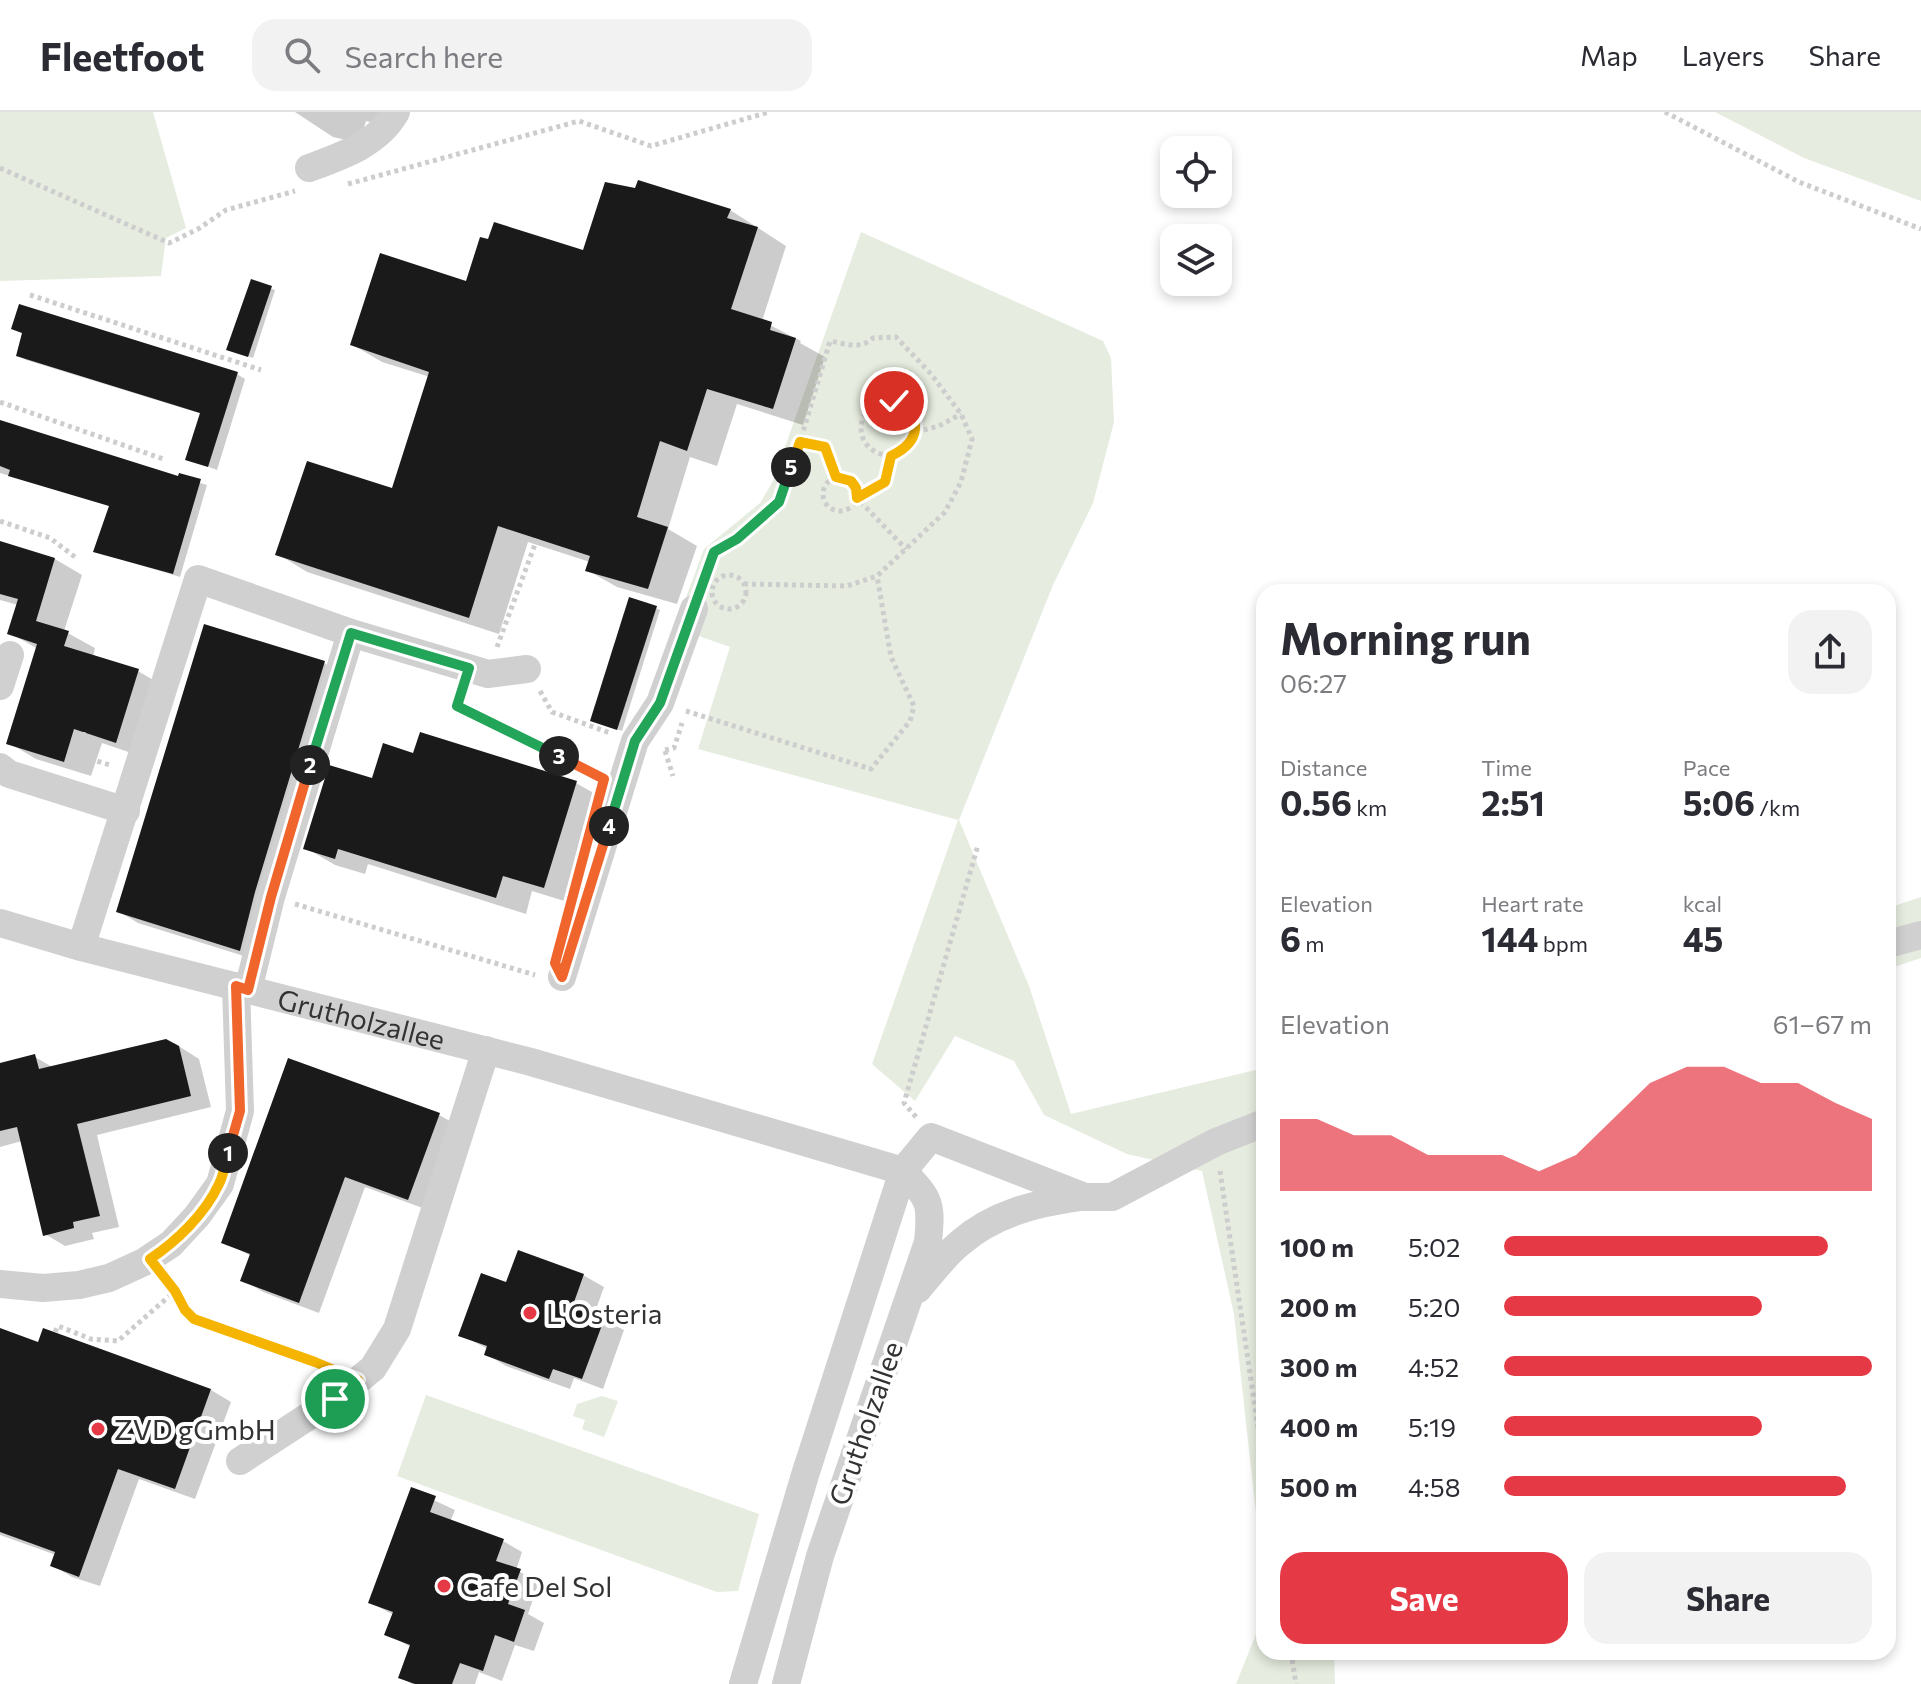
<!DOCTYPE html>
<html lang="en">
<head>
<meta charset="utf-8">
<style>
	:root { --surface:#fff; --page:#f2f2f3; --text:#2b2b33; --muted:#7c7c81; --line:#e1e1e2; --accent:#e63946 }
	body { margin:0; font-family:Commissioner,sans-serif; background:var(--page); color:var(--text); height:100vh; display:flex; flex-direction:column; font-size:30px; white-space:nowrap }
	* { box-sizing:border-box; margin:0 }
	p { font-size:26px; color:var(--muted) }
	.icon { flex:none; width:44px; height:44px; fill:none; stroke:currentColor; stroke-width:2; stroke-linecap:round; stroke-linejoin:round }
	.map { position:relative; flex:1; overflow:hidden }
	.side { position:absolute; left:1256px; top:472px; width:640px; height:1076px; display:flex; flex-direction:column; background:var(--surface); border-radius:24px; box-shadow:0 4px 12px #0003 }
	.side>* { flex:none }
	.tools { position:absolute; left:1160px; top:24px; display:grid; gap:16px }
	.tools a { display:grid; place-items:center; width:72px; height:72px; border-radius:16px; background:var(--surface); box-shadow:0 4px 12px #0003; font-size:40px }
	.pin { position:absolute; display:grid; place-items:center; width:68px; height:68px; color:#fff; margin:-34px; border:4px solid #fff; border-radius:50%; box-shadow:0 2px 8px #0007 }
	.km { position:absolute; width:40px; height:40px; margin:-20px; border-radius:50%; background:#222; color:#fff; font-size:22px; line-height:40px; text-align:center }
	.round { display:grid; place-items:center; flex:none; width:84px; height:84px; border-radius:24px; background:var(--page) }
	.summary { display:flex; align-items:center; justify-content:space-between; height:136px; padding:0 24px }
	h1 { font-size:44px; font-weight:700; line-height:60px }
	.stats { display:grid; grid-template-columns:repeat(3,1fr); gap:12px; height:136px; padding:8px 24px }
	.stats div { display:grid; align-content:center }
	.stats b { font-size:34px; font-weight:700 }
	.stats small { font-size:22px; font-weight:400 }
	.stats p { font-size:22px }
	.chart { height:224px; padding:16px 24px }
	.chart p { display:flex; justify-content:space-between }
	.chart svg { width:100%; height:144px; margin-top:8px; fill:var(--accent); opacity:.7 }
	.action { display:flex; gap:16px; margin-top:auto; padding:16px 24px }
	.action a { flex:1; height:92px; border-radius:24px; background:var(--accent); color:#fff; font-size:32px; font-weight:700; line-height:92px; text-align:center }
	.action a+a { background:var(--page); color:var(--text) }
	ul { padding:0 24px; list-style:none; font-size:26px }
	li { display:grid; grid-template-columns:128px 96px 1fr; align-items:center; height:60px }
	li i { height:20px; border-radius:10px; background:var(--accent) }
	header { display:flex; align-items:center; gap:48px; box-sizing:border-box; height:112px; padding:0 40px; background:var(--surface); border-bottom:2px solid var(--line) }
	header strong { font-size:38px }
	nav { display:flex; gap:44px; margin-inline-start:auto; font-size:28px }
	.search { width:560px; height:72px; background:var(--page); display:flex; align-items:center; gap:20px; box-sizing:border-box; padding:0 28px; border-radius:24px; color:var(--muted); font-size:30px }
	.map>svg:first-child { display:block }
</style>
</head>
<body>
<header>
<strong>Fleetfoot</strong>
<div class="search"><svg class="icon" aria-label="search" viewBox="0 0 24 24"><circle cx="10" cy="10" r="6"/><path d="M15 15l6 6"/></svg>Search here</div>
<nav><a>Map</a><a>Layers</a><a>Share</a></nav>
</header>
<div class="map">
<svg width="1921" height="1572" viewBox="0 0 1921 1572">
	<rect width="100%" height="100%" fill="#fff"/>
	<g fill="#e6ecdf">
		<polygon points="0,0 153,0 186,116 166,126 161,164 0,169"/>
		<polygon points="1715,0 1921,0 1921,89 1804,46"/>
		<polygon points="861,120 1103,229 1111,246 1114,310 1093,391 1053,473 959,708 1029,874 1071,1002 1264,956 1264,1474 1234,1202 1202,1059 1127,1042 1044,1003 1014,949 955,924 915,989 872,952 958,708 698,637 730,535 696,523 685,488 704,437 760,391 773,369"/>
		<polygon points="1921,785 1921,846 1888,857 1888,796"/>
		<polygon points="426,1283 759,1402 738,1479 717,1480 397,1364"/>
		<polygon points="602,1284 618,1289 604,1325 582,1317 585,1308 573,1304 577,1292"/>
		<polygon points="1264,1502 1264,1540 1334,1540 1335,1572 1236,1572"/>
	</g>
	<g fill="#0003">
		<polygon points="295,0 385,0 380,13 366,9 361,25 346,28 333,25"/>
		<polygon points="730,98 786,134 762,209 801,229 800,231 825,245 803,313 737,292 717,354 690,345 668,417 697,434 677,492 617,475 587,458 590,450 528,430 499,522 307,460 278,442 393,378 430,265 382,250 353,233 467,171"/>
		<polygon points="252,170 275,178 253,246 233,239"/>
		<polygon points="13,217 237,262 245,267 217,358 188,347 202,302 26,248 18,243 24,222"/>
		<polygon points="0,310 207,373 180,465 96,440 111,394 0,361"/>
		<polygon points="0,431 55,447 82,463 64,519 95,536 93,545 138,559 165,575 143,645 102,631 91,664 36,647 9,631 38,537 10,521 18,493 0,488"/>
		<polygon points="656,496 660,498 622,619 596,610"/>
		<polygon points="324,551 344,563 260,849 138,811 118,799"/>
		<polygon points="414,643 576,671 606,688 574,792 532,779 526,802 368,752 365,762 335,753 306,736 373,668"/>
		<polygon points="174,931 199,947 211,995 97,1023 119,1115 92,1121 94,1127 65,1134 45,1122 22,1029 0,1035 0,953 35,945 54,956"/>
		<polygon points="439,1003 459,1014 428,1098 365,1075 319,1201 263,1180 243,1168 251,1144 224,1130"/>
		<polygon points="583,1163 604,1175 594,1203 624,1218 603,1277 574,1266 570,1277 506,1254 486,1242 488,1237 461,1223"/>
		<polygon points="0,1218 39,1232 45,1218 211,1278 231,1290 195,1387 139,1367 100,1474 72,1465 52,1453 56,1443 0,1423"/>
		<polygon points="412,1378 455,1398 450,1410 503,1429 522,1440 516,1458 539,1470 528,1502 544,1511 534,1539 515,1533 502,1569 479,1560 475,1572 412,1572 400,1565 411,1535 387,1522 394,1503 371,1491"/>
	</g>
	<g fill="#1a1a1a">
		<polygon points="638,68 731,97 727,106 758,115 731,197 772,210 770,218 796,226 773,297 707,277 687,339 660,329 637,405 668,415 648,477 585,459 590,444 498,414 469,506 275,443 307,349 392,376 429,260 350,233 380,141 466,169 480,125 488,127 494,110 583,138 605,70 635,76"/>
		<polygon points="251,167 272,174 248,245 226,238"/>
		<polygon points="19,192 238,260 208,355 185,348 200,301 16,244 22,221 11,217"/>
		<polygon points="0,308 178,364 179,361 201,367 173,462 93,440 109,394 8,364 10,358 0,354"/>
		<polygon points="0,429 55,446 36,509 69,519 64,534 139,557 116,631 74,617 64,650 6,632 37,532 7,522 18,487 0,482"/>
		<polygon points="629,485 657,494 617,618 590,609"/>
		<polygon points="204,512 325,549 255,780 240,839 116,800"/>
		<polygon points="420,620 577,669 544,776 503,764 496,786 338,737 335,747 303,737 329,653 372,666 383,631 413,641"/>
		<polygon points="166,927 179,934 191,984 77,1012 100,1104 73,1110 74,1116 43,1124 17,1015 0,1019 0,951 35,942 39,957"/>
		<polygon points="288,946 440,1001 408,1088 345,1065 299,1191 240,1169 250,1142 221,1131"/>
		<polygon points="518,1138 584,1162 573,1193 605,1205 582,1267 553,1257 549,1267 484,1243 487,1234 458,1224 481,1161 506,1170"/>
		<polygon points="0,1216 38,1230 43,1216 211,1277 175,1377 118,1357 79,1465 50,1454 55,1440 0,1420"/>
		<polygon points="411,1375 436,1384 430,1400 504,1427 496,1449 521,1457 508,1492 525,1498 514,1530 495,1523 483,1559 460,1551 452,1572 415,1572 398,1566 410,1533 384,1523 393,1500 368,1491"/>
	</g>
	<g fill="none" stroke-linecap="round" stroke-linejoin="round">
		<g stroke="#cdcdcd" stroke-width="5" stroke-dasharray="4 4" stroke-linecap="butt">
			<polyline points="1665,0 1799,70 1921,117"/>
			<polyline points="0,56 169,131 198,117 226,98 295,79"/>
			<polyline points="348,72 579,9 651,34 769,0"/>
			<polyline points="30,183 261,258"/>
			<circle cx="888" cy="316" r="27"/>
			<polyline points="0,290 166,348"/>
			<polyline points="916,320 939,314 961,302"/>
			<polyline points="800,330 825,335 836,365"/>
			<polyline points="891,344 885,370 857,386 906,437"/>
			<circle cx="840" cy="382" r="17"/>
			<polyline points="0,409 50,426 75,445"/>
			<circle cx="729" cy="480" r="17"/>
			<path d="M703 472 714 440 737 427 779 390 800 330 830 229C847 232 860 238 873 226L896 225 931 262 961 302 972 327 961 370 945 400 877 464 847 474 745 472"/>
			<polyline points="497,535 537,427"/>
			<polyline points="540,579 552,600 610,621"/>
			<polyline points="460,582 457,594 598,664"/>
			<polyline points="686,599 871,657 910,609 914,594 891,545 877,464"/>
			<polyline points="83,620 83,645 110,653"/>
			<polyline points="665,638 674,636 682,611"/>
			<polyline points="665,639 673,664"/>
			<polyline points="295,792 535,863"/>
			<polyline points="916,1005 904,991 978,733"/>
			<polyline points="1220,1059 1264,1356"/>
			<polyline points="175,1179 185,1198 194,1207 330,1256"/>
			<polyline points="55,1220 58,1214 91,1227 118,1229 175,1179 165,1166"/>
			<polyline points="1291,1540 1296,1572"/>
		</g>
		<g stroke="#d0d0d0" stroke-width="28">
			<path d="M309 56C342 44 378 32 396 0"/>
			<polyline points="351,521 488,562 527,557"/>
			<polyline points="0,574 10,543"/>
			<polyline points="0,655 9,662 126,699"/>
			<path id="s1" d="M0 811 81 835 531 950 903 1059C930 1088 932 1090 928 1130L820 1444 786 1572"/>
			<polyline points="1888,832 1921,823"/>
			<polyline points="81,835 198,467 351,521 271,785 248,878"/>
			<polyline points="562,865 635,629 660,591 694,497"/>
			<polyline points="0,1172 43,1176 79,1173 109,1166 144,1150 171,1132 197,1104 220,1072 240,999 236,874"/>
			<path d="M918 1177C931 1162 944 1144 960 1131 994 1101 1037 1091 1081 1085"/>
			<polyline points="240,1349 335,1287 373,1256 397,1217 486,938"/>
			<polyline points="743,1572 805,1363 903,1059 931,1025 1085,1085 1112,1085 1216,1030 1264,1011"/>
		</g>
	</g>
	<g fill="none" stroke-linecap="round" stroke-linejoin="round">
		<g stroke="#fff" stroke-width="16">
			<path id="split-1" d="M228 1041C225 1051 224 1063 219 1072 205 1102 177 1129 150 1147L175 1179 185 1198 194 1207 315 1250 358 1268 335 1287"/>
		</g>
		<g stroke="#fff" stroke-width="16">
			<polyline id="split-2" points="228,1041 240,999 236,874 248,878 271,785 310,653"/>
		</g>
		<g stroke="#fff" stroke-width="16">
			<polyline id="split-3" points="310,653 351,521 469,556 457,594 559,644"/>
		</g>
		<g stroke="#fff" stroke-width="16">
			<polyline id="split-4" points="559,644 604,667 555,851 562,865 609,714"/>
		</g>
		<g stroke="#fff" stroke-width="16">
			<polyline id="split-5" points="609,714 635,629 660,591 714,440 737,427 779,390 791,355"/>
		</g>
		<g stroke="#fff" stroke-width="16">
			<path id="split-6" d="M791 355 800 330 825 335 836 365 851 369 856 376 857 386 885 370 891 344C920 330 925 305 894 289"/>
		</g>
		<use href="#split-1" stroke="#f5b400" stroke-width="10"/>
		<use href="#split-2" stroke="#f0652b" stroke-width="10"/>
		<use href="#split-3" stroke="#22a559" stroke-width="10"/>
		<use href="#split-4" stroke="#f0652b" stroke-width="10"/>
		<use href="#split-5" stroke="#22a559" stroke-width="10"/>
		<use href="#split-6" stroke="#f5b400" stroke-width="10"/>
	</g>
	<g fill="#e63946" stroke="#fff" stroke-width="3">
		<circle cx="530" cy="1201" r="8"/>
		<circle cx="98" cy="1317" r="8"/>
		<circle cx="444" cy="1474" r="8"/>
	</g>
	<g text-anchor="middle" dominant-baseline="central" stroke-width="8" stroke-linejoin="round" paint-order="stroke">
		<g font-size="28" fill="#333" stroke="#fff">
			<text stroke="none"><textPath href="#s1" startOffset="374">Grutholzallee</textPath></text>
			<text transform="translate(865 1311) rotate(-71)">Grutholzallee</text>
		</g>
		<g font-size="28" fill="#333" stroke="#fff" text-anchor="start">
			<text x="546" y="1201">L'Osteria</text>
			<text x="114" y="1317">ZVD gGmbH</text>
			<text x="460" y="1474">Cafe Del Sol</text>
		</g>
	</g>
</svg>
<div class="tools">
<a><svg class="icon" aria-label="locate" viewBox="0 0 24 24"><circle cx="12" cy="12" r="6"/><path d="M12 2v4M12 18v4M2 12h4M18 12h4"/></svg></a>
<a><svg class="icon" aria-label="layers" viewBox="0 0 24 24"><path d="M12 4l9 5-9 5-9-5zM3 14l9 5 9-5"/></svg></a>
</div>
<div class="pin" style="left:335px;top:1287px;background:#1e9e55"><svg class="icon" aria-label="arrive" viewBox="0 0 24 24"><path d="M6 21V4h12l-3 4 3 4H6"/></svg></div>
<div class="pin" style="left:894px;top:289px;background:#d93025"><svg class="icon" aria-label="check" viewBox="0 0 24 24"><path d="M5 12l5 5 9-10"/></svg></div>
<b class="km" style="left:228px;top:1041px">1</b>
<b class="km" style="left:310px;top:653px">2</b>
<b class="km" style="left:559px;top:644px">3</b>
<b class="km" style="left:609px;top:714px">4</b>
<b class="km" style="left:791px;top:355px">5</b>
<section class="side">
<div class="summary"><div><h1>Morning run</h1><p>06:27</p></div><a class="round"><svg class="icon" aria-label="share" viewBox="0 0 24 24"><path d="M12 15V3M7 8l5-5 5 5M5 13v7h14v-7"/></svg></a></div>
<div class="stats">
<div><p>Distance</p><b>0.56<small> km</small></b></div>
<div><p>Time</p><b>2:51</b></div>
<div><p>Pace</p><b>5:06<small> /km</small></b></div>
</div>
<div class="stats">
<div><p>Elevation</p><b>6<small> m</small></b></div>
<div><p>Heart rate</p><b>144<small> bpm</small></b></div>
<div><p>kcal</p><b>45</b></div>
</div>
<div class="chart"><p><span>Elevation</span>61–67 m</p>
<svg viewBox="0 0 160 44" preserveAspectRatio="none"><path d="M0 44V22L10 22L20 27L30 27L40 33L50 33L60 33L70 38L80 33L90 22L100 11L110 6L120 6L130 11L140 11L150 17L160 22V44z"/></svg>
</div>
<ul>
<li><b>100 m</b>5:02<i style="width:88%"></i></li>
<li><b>200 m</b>5:20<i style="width:70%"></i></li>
<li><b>300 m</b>4:52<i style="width:100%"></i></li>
<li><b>400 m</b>5:19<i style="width:70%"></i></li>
<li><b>500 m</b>4:58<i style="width:93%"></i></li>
</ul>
<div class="action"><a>Save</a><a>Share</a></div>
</section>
</div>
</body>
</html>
